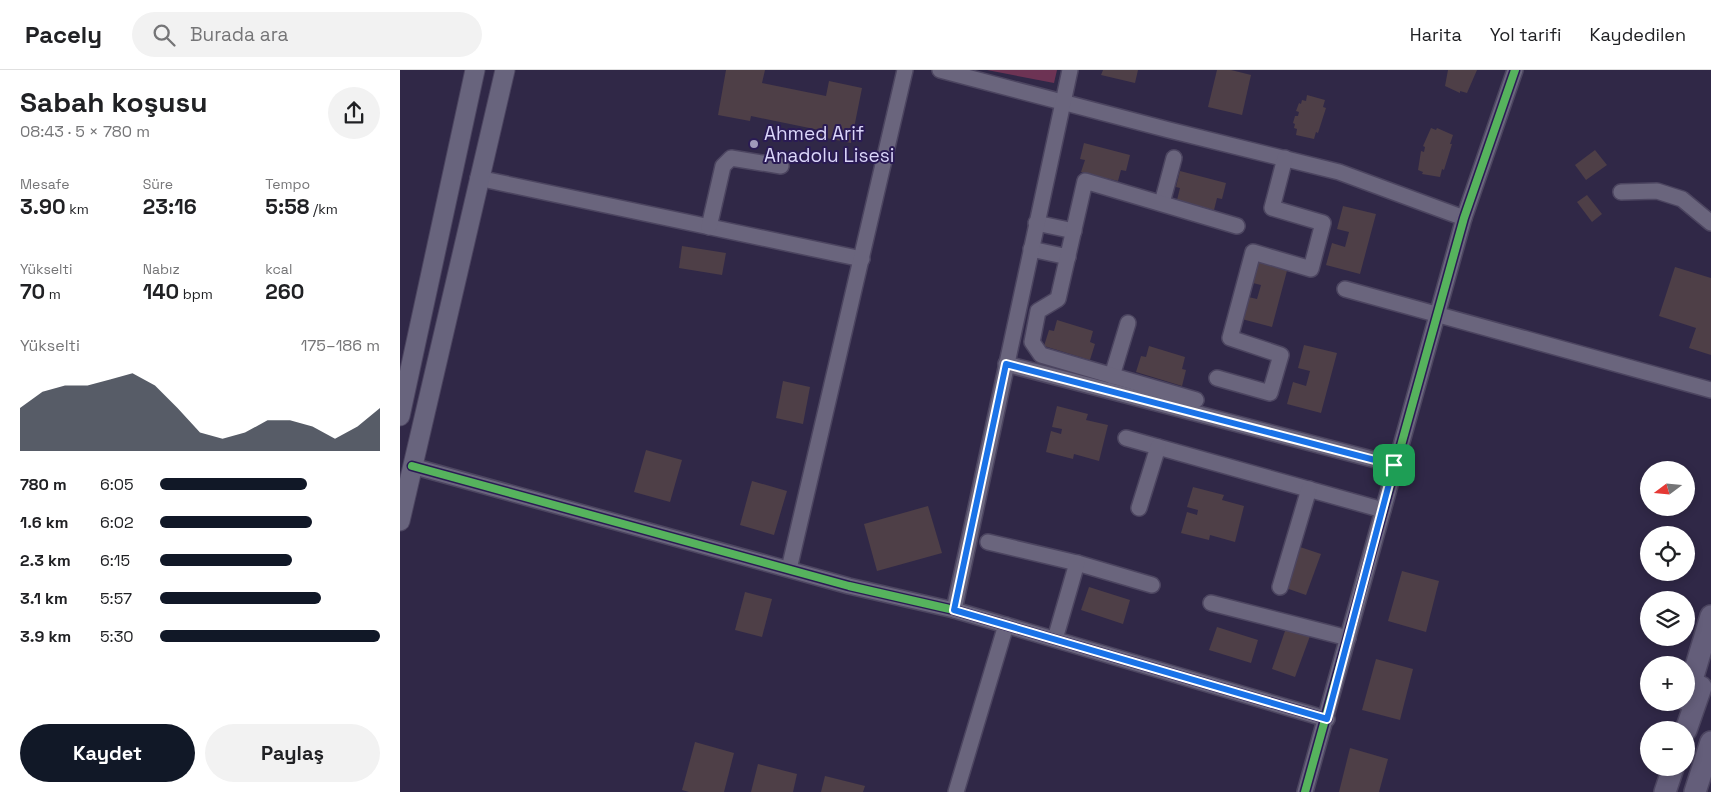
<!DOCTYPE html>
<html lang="tr">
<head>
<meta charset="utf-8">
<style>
	:root { --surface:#fff; --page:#f2f2f2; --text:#202124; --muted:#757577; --line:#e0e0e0; --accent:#111827 }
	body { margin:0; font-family:"Space Grotesk",sans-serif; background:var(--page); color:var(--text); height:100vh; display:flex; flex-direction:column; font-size:19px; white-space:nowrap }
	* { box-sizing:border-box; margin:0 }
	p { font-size:16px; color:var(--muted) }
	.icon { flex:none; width:28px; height:28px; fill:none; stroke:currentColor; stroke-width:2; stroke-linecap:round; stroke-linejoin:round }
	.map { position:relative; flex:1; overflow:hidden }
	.sheet { display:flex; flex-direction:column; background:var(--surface); width:400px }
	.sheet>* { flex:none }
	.needle { width:32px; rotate:254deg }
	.controls { position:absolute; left:1240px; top:391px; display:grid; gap:10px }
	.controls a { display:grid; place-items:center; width:55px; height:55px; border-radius:50%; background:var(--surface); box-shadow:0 2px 8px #0003; font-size:25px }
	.pin { position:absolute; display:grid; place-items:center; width:42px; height:42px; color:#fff; margin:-21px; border-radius:10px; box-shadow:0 2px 8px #0006 }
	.round { display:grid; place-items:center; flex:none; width:52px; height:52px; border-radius:26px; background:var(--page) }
	.head { display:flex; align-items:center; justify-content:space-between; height:85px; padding:0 20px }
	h1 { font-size:28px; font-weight:700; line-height:38px }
	.metrics { display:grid; grid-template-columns:repeat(3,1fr); gap:8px; height:85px; padding:5px 20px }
	.metrics div { display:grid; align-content:center }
	.metrics b { font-size:21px; font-weight:700 }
	.metrics small { font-size:14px; font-weight:400 }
	.metrics p { font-size:14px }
	.chart { height:140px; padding:10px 20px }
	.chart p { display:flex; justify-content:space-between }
	.chart svg { width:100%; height:90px; margin-top:5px; fill:var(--accent); opacity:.7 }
	.cta { display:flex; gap:10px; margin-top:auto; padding:10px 20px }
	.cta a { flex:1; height:58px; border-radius:30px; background:var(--accent); color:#fff; font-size:20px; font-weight:700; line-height:58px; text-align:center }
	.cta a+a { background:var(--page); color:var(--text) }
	ul { padding:0 20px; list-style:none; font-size:16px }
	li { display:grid; grid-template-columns:80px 60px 1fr; align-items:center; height:38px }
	li i { height:12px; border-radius:6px; background:var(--accent) }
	header { display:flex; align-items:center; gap:30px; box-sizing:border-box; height:70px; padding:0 25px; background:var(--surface); border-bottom:1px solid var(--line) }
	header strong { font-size:24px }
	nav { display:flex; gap:28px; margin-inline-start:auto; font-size:18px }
	.search { width:350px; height:45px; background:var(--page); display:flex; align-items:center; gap:12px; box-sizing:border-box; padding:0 18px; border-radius:28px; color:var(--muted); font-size:19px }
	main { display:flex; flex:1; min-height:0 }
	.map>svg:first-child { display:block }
</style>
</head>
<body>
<header>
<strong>Pacely</strong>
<div class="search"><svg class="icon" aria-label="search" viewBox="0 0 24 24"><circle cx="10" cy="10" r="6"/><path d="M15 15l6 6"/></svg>Burada ara</div>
<nav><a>Harita</a><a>Yol tarifi</a><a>Kaydedilen</a></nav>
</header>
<main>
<section class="sheet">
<div class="head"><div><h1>Sabah koşusu</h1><p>08:43 · 5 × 780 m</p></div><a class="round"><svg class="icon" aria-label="share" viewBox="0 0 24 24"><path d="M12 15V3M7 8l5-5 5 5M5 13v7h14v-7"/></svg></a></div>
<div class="metrics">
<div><p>Mesafe</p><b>3.90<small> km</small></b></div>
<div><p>Süre</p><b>23:16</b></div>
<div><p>Tempo</p><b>5:58<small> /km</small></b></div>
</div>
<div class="metrics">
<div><p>Yükselti</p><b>70<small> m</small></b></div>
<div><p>Nabız</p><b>140<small> bpm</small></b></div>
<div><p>kcal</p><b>260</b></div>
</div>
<div class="chart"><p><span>Yükselti</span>175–186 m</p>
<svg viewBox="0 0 160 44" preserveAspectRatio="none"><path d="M0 44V23L10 15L20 12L30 12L40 9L50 6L60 12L70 23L80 35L90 38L100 35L110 29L120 29L130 32L140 38L150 32L160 23V44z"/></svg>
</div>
<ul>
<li><b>780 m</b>6:05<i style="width:67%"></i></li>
<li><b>1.6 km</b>6:02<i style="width:69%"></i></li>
<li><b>2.3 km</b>6:15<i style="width:60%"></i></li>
<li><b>3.1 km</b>5:57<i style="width:73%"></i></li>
<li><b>3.9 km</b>5:30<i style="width:100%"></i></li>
</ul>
<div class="cta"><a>Kaydet</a><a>Paylaş</a></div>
</section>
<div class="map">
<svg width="1311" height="722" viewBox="0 0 1311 722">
	<rect width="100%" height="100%" fill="#302847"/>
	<polygon fill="#6d3354" points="587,0 657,0 654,13"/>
	<g fill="#4e3f47">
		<polygon points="326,0 365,0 362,13 426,26 429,11 462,18 451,73 417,66 419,60 351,46 350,51 318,45"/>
		<polygon points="703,0 738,0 735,13 701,5"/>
		<polygon points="817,0 831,0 851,5 842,45 808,37"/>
		<polygon points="1048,0 1077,0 1067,23 1060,21 1060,23 1045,16"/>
		<polygon points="907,25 925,30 923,37 926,38 918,63 916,62 914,69 896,65 897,59 894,58 895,54 893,53 895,46 898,46 899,42 896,41 899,33 901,34 902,30 906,31"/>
		<polygon points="1031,58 1036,60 1037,58 1053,65 1050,74 1052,74 1044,100 1042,99 1040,107 1022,104 1023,102 1018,100 1021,81 1024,82 1025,77 1023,76"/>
		<polygon points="684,73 730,85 726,101 721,100 718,111 681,102 685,90 680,89"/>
		<polygon points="1195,80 1207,95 1186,110 1175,95"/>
		<polygon points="780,101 826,113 822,129 817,128 814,140 777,130 780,118 776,117"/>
		<polygon points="1187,125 1202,144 1192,152 1177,132"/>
		<polygon points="943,136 976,144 960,204 926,195 932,173 945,177 949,162 937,159"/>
		<polygon points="282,176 326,183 322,205 279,198"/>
		<polygon points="855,189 888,197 872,257 838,248 844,226 857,229 861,215 849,212"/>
		<polygon points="1275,197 1311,208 1311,285 1289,278 1296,258 1259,246"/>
		<polygon points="657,250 693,261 690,272 695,274 690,290 644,276 649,260 654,261"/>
		<polygon points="904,275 937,283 921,343 887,334 893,312 906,316 910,301 898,298"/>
		<polygon points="749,276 785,287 782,299 786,300 782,316 736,302 741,286 746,287"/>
		<polygon points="383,311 410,317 403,354 376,348"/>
		<polygon points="657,336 688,344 686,350 708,355 699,391 674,384 673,389 646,382 651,361 661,364 662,359 652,357"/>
		<polygon points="246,380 282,390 270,432 234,422"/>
		<polygon points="352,411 387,421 374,465 340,455"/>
		<polygon points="793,417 824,425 822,430 844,436 835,472 810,465 809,470 781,463 787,442 797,445 798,440 787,437"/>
		<polygon points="528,436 542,483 477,501 464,454"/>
		<polygon points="897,476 921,484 906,525 883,517"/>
		<polygon points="1002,501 1039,511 1026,562 988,551"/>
		<polygon points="689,517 730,530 723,554 681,540"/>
		<polygon points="345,522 372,529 362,567 335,560"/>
		<polygon points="817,557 858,570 851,593 809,580"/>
		<polygon points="886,558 910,566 895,607 872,599"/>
		<polygon points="976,589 1013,599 1000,650 962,640"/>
		<polygon points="295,672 334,683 324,722 289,722 282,720"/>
		<polygon points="950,678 988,689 979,722 939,722"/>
		<polygon points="358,694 397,704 393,722 351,722"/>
		<polygon points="425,706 465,716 463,722 421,722"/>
	</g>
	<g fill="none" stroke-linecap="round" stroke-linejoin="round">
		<g stroke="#4c4560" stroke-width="18">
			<g id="minor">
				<polyline points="540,0 769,60 939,102 1064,148"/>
				<polyline points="78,108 462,189"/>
				<polyline points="1221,122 1257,121 1282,129 1311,153"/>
				<polyline points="762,133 774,88"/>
				<polyline points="636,153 674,161"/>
				<polyline points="309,157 323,96 331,88 381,96"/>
				<polyline points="631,179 668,187"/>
				<polyline points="945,219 1311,320"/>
				<polyline points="606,294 995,395"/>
				<polyline points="712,306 728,253"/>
				<polyline points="817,308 870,323 881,285 830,268 853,182 911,199 923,153 872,138 885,88"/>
				<polyline points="796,330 641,285 632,272 638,241 658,229 685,111 837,156"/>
				<polyline points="726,368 983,440"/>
				<polyline points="12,396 449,516 554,540 927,649"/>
				<polyline points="739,438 758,377"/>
				<polyline points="588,472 677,493 752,515"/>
				<polyline points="389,499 505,0"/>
				<polyline points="880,517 909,419"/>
				<polyline points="811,533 948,568"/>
				<polyline points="554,540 670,0"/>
				<polyline points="655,569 677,493"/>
				<polyline points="556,722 606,555"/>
				<polyline points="905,722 1064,148 1115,0"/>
			</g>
		</g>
		<g stroke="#4c4560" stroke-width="21">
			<g id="major">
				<polyline points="0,346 75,0"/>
				<polyline points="0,451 105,0"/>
			</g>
		</g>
		<g stroke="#4c4560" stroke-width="24">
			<g id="highway">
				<polyline points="1286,630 1311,546"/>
				<polyline points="1286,660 1301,617"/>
				<polyline points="1265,722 1273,698"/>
				<polyline points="1295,722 1311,672"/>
			</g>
		</g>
		<use href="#minor" stroke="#6a657d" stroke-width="15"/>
		<use href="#major" stroke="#68647d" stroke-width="19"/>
		<use href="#highway" stroke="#645e7a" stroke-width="21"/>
		<g stroke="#2a1b54" stroke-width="11">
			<g id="cycleway">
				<polyline points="12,396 449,516 554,540 927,649"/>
				<polyline points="905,722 1064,148 1115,0"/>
			</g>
		</g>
		<use href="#cycleway" stroke="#56b35d" stroke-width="8"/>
	</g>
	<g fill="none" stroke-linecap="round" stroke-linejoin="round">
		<g stroke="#fff" stroke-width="10">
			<polygon id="route" points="606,294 994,395 927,649 554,540"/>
		</g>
		<use href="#route" stroke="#1a73e8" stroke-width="6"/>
	</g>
	<circle fill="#9f99bb" stroke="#2a1b54" stroke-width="2" cx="354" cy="74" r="5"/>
	<g text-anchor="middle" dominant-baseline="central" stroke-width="4" stroke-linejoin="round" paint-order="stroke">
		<g font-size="19" fill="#dbd6fa" stroke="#2a1b54" text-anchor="start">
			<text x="364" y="63">Ahmed Arif<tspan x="364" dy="22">Anadolu Lisesi</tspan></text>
		</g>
	</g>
</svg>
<div class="controls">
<a><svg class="needle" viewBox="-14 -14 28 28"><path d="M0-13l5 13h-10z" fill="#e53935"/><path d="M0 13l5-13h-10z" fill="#757577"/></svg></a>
<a><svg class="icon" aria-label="locate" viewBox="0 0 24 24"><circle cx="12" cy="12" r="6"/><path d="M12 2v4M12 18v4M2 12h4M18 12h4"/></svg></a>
<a><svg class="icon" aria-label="layers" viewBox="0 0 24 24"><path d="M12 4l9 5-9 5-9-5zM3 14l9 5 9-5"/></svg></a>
<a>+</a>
<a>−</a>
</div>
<div class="pin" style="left:994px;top:395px;background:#1e9e55"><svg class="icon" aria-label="arrive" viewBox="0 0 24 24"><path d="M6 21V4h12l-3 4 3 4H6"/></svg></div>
</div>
</main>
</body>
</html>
